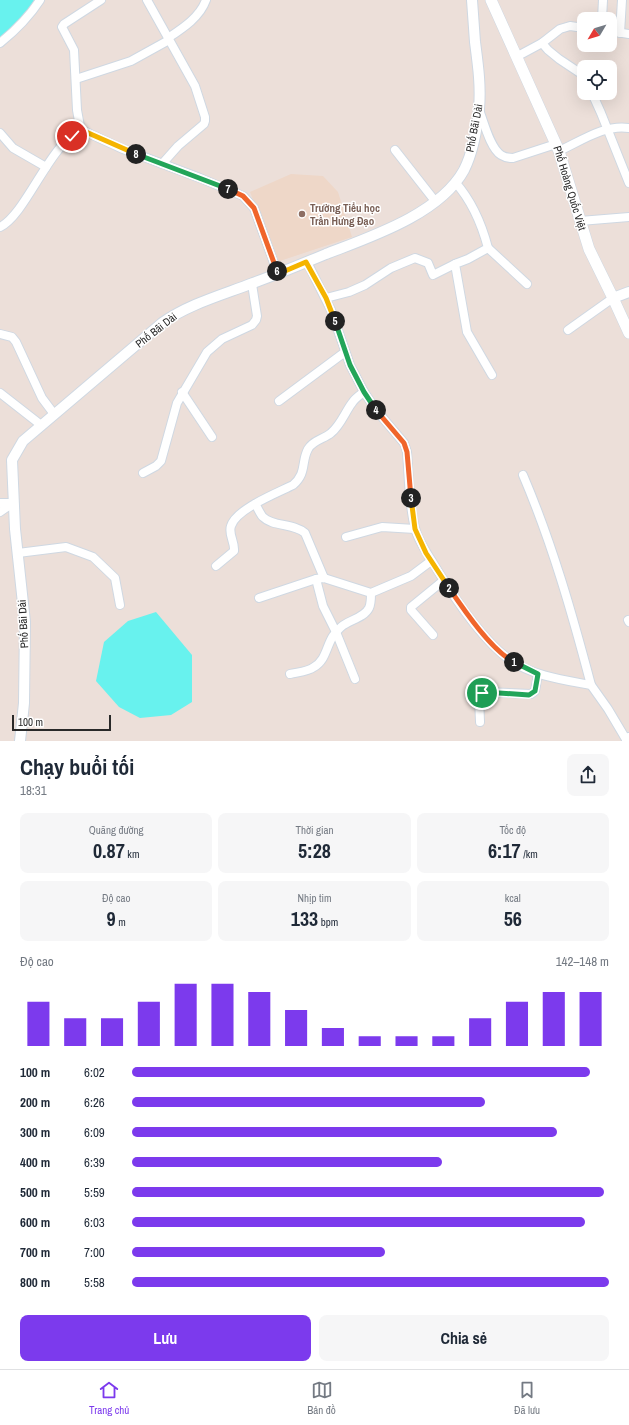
<!DOCTYPE html>
<html lang="vi">
<head>
<meta charset="utf-8">
<style>
	:root { --surface:#fff; --page:#f6f6f7; --text:#1f2937; --muted:#747a83; --line:#e0e1e3; --accent:#7c3aed }
	body { margin:0; font-family:"Archivo Narrow",sans-serif; background:var(--page); color:var(--text); height:100vh; display:flex; flex-direction:column; font-size:15px; white-space:nowrap }
	* { box-sizing:border-box; margin:0 }
	p { font-size:13px; color:var(--muted) }
	.icon { flex:none; width:22px; height:22px; fill:none; stroke:currentColor; stroke-width:2; stroke-linecap:round; stroke-linejoin:round }
	.map { position:relative; height:741px; overflow:hidden }
	.details { display:flex; flex-direction:column; background:var(--surface); flex:1 }
	.details>* { flex:none }
	.needle { width:26px; rotate:232deg }
	.fabs { position:absolute; left:577px; top:12px; display:grid; gap:8px }
	.fabs a { display:grid; place-items:center; width:40px; height:40px; border-radius:8px; background:var(--surface); box-shadow:0 4px 16px #0002; font-size:20px }
	.scale { position:absolute; left:12px; bottom:10px; width:99px; box-sizing:border-box; padding-left:4px; border:2px solid #292929; border-top:0; font-size:11px; line-height:14px; white-space:nowrap; color:#292929; -webkit-text-stroke:3px #fff; paint-order:stroke }
	.pin { position:absolute; display:grid; place-items:center; width:34px; height:34px; color:#fff; margin:-17px; border:2px solid #fff; border-radius:50%; box-shadow:0 1px 4px #0007 }
	.km { position:absolute; width:20px; height:20px; margin:-10px; border-radius:50%; background:#222; color:#fff; font-size:11px; line-height:20px; text-align:center }
	.round { display:grid; place-items:center; flex:none; width:42px; height:42px; border-radius:8px; background:var(--page) }
	.summary { display:flex; align-items:center; justify-content:space-between; height:68px; padding:0 20px }
	h1 { font-size:22px; font-weight:700; line-height:30px }
	.metrics { display:grid; grid-template-columns:repeat(3,1fr); gap:6px; height:68px; padding:4px 20px }
	.metrics div { display:grid; align-content:center; border-radius:8px; background:var(--page); text-align:center }
	.metrics b { font-size:20px; font-weight:700 }
	.metrics small { font-size:11px; font-weight:400 }
	.metrics p { font-size:11px }
	.chart { height:112px; padding:8px 20px }
	.chart p { display:flex; justify-content:space-between }
	.chart svg { width:100%; height:72px; margin-top:4px; stroke:var(--accent); stroke-width:6 }
	.action { display:flex; gap:8px; margin-top:auto; padding:8px 20px }
	.action a { flex:1; height:46px; border-radius:8px; background:var(--accent); color:#fff; font-size:16px; font-weight:700; line-height:46px; text-align:center }
	.action a+a { background:var(--page); color:var(--text) }
	ul { padding:0 20px; list-style:none; font-size:13px }
	li { display:grid; grid-template-columns:64px 48px 1fr; align-items:center; height:30px }
	li i { height:10px; border-radius:5px; background:var(--accent) }
	.menu { display:flex; justify-content:space-around; align-items:center; height:56px; border-top:1px solid var(--line); background:var(--surface); font-size:11px; color:var(--muted) }
	.menu a { display:grid; justify-items:center; gap:2px }
	.menu .selected { color:var(--accent) }
	.map>svg:first-child { display:block }
</style>
</head>
<body>
<div class="map">
<svg width="629" height="741" viewBox="0 0 629 741">
	<rect width="100%" height="100%" fill="#ecdfd9"/>
	<polygon fill="#eed7c8" points="291,174 323,176 338,192 352,237 277,262 250,192"/>
	<g fill="#68f2ee">
		<polygon points="0,0 34,0 26,15 0,38"/>
		<polygon points="156,612 192,655 192,702 171,715 140,718 119,707 96,681 104,642 128,621"/>
	</g>
	<g fill="none" stroke-linecap="round" stroke-linejoin="round">
		<g stroke="#cfd8e2" stroke-width="10">
			<g id="minor">
				<polyline points="147,0 195,86 205,117 205,121 204,124 178,146 162,164"/>
				<polyline points="602,19 603,0"/>
				<polyline points="610,31 629,34"/>
				<polyline points="620,33 622,0"/>
				<path d="M168 38C183 28 200 17 206 0"/>
				<path d="M0 43C16 30 29 17 40 0"/>
				<polyline points="542,43 548,50 559,59 583,75 584,77"/>
				<polyline points="516,57 542,43 560,29 570,26 584,28"/>
				<polyline points="76,79 131,61 169,40"/>
				<polyline points="592,93 601,113 629,183"/>
				<path d="M479 110C484 122 490 148 501 155 504 157 508 158 513 158L556 144"/>
				<polyline points="81,132 77,110 74,50 62,27 64,24 101,0"/>
				<polyline points="0,133 13,148 46,167"/>
				<polyline points="395,150 435,201"/>
				<path d="M559 151C581 141 605 124 629 128"/>
				<path d="M455 182C471 200 482 225 488 248L468 259 455 264 467 332 492 375"/>
				<polyline points="580,221 629,217"/>
				<path d="M0 227C28 214 55 129 86 132L123 149 200 178 243 196 254 208 278 274"/>
				<polyline points="488,248 527,284"/>
				<path d="M307 262 331 310 350 365 364 392 377 411 404 443 407 452C409 477 409 505 415 528 418 540 426 552 433 563 451 593 482 640 510 660 533 676 564 680 591 685L608 709 627 741"/>
				<polyline points="326,298 349,292 365,285 391,268 415,258 428,263 433,275 455,264"/>
				<polyline points="568,330 613,298"/>
				<polyline points="0,334 12,337 16,342 42,398 54,414"/>
				<polyline points="182,392 212,437"/>
				<polyline points="0,393 41,425"/>
				<polyline points="279,401 345,352"/>
				<polyline points="143,473 156,466 161,461 177,403 207,352 222,339 252,325 256,320 257,316 252,284"/>
				<path d="M523 475C552 543 572 613 591 685"/>
				<polyline points="0,503 13,503"/>
				<path d="M255 504C258 508 260 514 263 517 273 527 294 523 305 533L324 578"/>
				<polyline points="0,512 13,503"/>
				<polyline points="346,537 382,527 415,529"/>
				<polyline points="18,553 66,547 93,557 115,578 120,605"/>
				<path d="M216 566 234 551C235 542 228 534 231 526 236 509 277 493 293 485 307 473 301 462 308 449 313 440 324 439 331 433 341 425 345 412 352 403 355 398 360 395 364 392"/>
				<polyline points="316,579 323,606 336,632 355,679"/>
				<polyline points="259,598 316,579 324,578 371,593 411,576 431,561"/>
				<polyline points="628,620 629,622"/>
				<polyline points="433,635 411,610 411,607 444,580"/>
				<path d="M290 674C298 672 307 672 314 667 326 660 326 647 333 636 335 633 338 630 341 627 349 620 364 618 369 608 371 604 371 598 371 593"/>
				<polyline points="480,722 479,697 484,692 531,694 535,691 538,674"/>
			</g>
		</g>
		<g stroke="#cfd8e2" stroke-width="12">
			<g id="tertiary">
				<polyline points="613,298 629,292"/>
				<path d="M20 741 24 703 25 622 15 529 12 460 23 441 162 323C189 304 222 295 253 283 278 274 302 264 326 254 370 237 440 214 464 170 473 152 477 129 479 109 481 86 478 65 475 42 474 28 473 14 472 0"/>
				<polyline points="627,741 629,738"/>
			</g>
		</g>
		<g stroke="#cfd8e2" stroke-width="12">
			<polyline id="secondary" points="491,0 559,151 589,249 613,298 629,333"/>
		</g>
		<use href="#minor" stroke="#fff" stroke-width="8"/>
		<use href="#tertiary" stroke="#fff" stroke-width="10"/>
		<use href="#secondary" stroke="#fff" stroke-width="11"/>
	</g>
	<g fill="none" stroke-linecap="round" stroke-linejoin="round">
		<g stroke="#fff" stroke-width="8">
			<polyline id="split-1" points="482,693 484,692 529,695 535,691 538,674 514,662"/>
		</g>
		<g stroke="#fff" stroke-width="8">
			<path id="split-2" d="M449 588C464 610 491 650 514 662"/>
		</g>
		<g stroke="#fff" stroke-width="8">
			<polyline id="split-3" points="411,498 415,529 426,553 449,588"/>
		</g>
		<g stroke="#fff" stroke-width="8">
			<polyline id="split-4" points="376,410 404,443 407,452 411,498"/>
		</g>
		<g stroke="#fff" stroke-width="8">
			<polyline id="split-5" points="335,321 350,365 364,392 376,410"/>
		</g>
		<g stroke="#fff" stroke-width="8">
			<polyline id="split-6" points="277,271 278,274 306,262 326,298 335,321"/>
		</g>
		<g stroke="#fff" stroke-width="8">
			<polyline id="split-7" points="228,189 243,196 254,208 277,271"/>
		</g>
		<g stroke="#fff" stroke-width="8">
			<polyline id="split-8" points="136,154 228,189"/>
		</g>
		<g stroke="#fff" stroke-width="8">
			<polyline id="split-9" points="72,136 80,132 86,132 136,154"/>
		</g>
		<use href="#split-1" stroke="#22a559" stroke-width="5"/>
		<use href="#split-2" stroke="#f0652b" stroke-width="5"/>
		<use href="#split-3" stroke="#f5b400" stroke-width="5"/>
		<use href="#split-4" stroke="#f0652b" stroke-width="5"/>
		<use href="#split-5" stroke="#22a559" stroke-width="5"/>
		<use href="#split-6" stroke="#f5b400" stroke-width="5"/>
		<use href="#split-7" stroke="#f0652b" stroke-width="5"/>
		<use href="#split-8" stroke="#22a559" stroke-width="5"/>
		<use href="#split-9" stroke="#f5b400" stroke-width="5"/>
	</g>
	<circle fill="#8d6e63" stroke="#fff" stroke-width="1.5" cx="302" cy="214" r="4"/>
	<g text-anchor="middle" dominant-baseline="central" stroke-width="3" stroke-linejoin="round" paint-order="stroke">
		<g font-size="11" fill="#292929" stroke="#fff">
			<text transform="translate(474 128) rotate(-79)">Phố Bãi Dài</text>
			<text transform="translate(570 188) rotate(73)">Phố Hoàng Quốc Việt</text>
			<text transform="translate(156 330) rotate(-38)">Phố Bãi Dài</text>
			<text transform="translate(23 624) rotate(-93)">Phố Bãi Dài</text>
		</g>
		<g font-size="11" font-weight="bold" fill="#785e54" stroke="#fff" text-anchor="start">
			<text x="310" y="208">Trường Tiểu học<tspan x="310" dy="13">Trần Hưng Đạo</tspan></text>
		</g>
	</g>
</svg>
<div class="fabs">
<a><svg class="needle" viewBox="-14 -14 28 28"><path d="M0-13l5 13h-10z" fill="#e53935"/><path d="M0 13l5-13h-10z" fill="#747a83"/></svg></a>
<a><svg class="icon" aria-label="locate" viewBox="0 0 24 24"><circle cx="12" cy="12" r="6"/><path d="M12 2v4M12 18v4M2 12h4M18 12h4"/></svg></a>
</div>
<div class="scale">100 m</div>
<div class="pin" style="left:482px;top:693px;background:#1e9e55"><svg class="icon" aria-label="arrive" viewBox="0 0 24 24"><path d="M6 21V4h12l-3 4 3 4H6"/></svg></div>
<div class="pin" style="left:72px;top:136px;background:#d93025"><svg class="icon" aria-label="check" viewBox="0 0 24 24"><path d="M5 12l5 5 9-10"/></svg></div>
<b class="km" style="left:514px;top:662px">1</b>
<b class="km" style="left:449px;top:588px">2</b>
<b class="km" style="left:411px;top:498px">3</b>
<b class="km" style="left:376px;top:410px">4</b>
<b class="km" style="left:335px;top:321px">5</b>
<b class="km" style="left:277px;top:271px">6</b>
<b class="km" style="left:228px;top:189px">7</b>
<b class="km" style="left:136px;top:154px">8</b>
</div>
<section class="details">
<div class="summary"><div><h1>Chạy buổi tối</h1><p>18:31</p></div><a class="round"><svg class="icon" aria-label="share" viewBox="0 0 24 24"><path d="M12 15V3M7 8l5-5 5 5M5 13v7h14v-7"/></svg></a></div>
<div class="metrics">
<div><p>Quãng đường</p><b>0.87<small> km</small></b></div>
<div><p>Thời gian</p><b>5:28</b></div>
<div><p>Tốc độ</p><b>6:17<small> /km</small></b></div>
</div>
<div class="metrics">
<div><p>Độ cao</p><b>9<small> m</small></b></div>
<div><p>Nhịp tim</p><b>133<small> bpm</small></b></div>
<div><p>kcal</p><b>56</b></div>
</div>
<div class="chart"><p><span>Độ cao</span>142–148 m</p>
<svg viewBox="0 0 160 44" preserveAspectRatio="none"><path d="M5 44V17M15 44V27M25 44V27M35 44V17M45 44V6M55 44V6M65 44V11M75 44V22M85 44V33M95 44V38M105 44V38M115 44V38M125 44V27M135 44V17M145 44V11M155 44V11"/></svg>
</div>
<ul>
<li><b>100 m</b>6:02<i style="width:96%"></i></li>
<li><b>200 m</b>6:26<i style="width:74%"></i></li>
<li><b>300 m</b>6:09<i style="width:89%"></i></li>
<li><b>400 m</b>6:39<i style="width:65%"></i></li>
<li><b>500 m</b>5:59<i style="width:99%"></i></li>
<li><b>600 m</b>6:03<i style="width:95%"></i></li>
<li><b>700 m</b>7:00<i style="width:53%"></i></li>
<li><b>800 m</b>5:58<i style="width:100%"></i></li>
</ul>
<div class="action"><a>Lưu</a><a>Chia sẻ</a></div>
</section>
<nav class="menu">
<a class="selected"><svg class="icon" aria-label="home" viewBox="0 0 24 24"><path d="M3 11l9-7 9 7M6 9v11h12V9"/></svg>Trang chủ</a>
<a><svg class="icon" aria-label="map" viewBox="0 0 24 24"><path d="M3 6l6-2 6 2 6-2v14l-6 2-6-2-6 2zM9 4v14M15 6v14"/></svg>Bản đồ</a>
<a><svg class="icon" aria-label="saved" viewBox="0 0 24 24"><path d="M7 4h10v16l-5-4-5 4z"/></svg>Đã lưu</a>
</nav>
</body>
</html>
